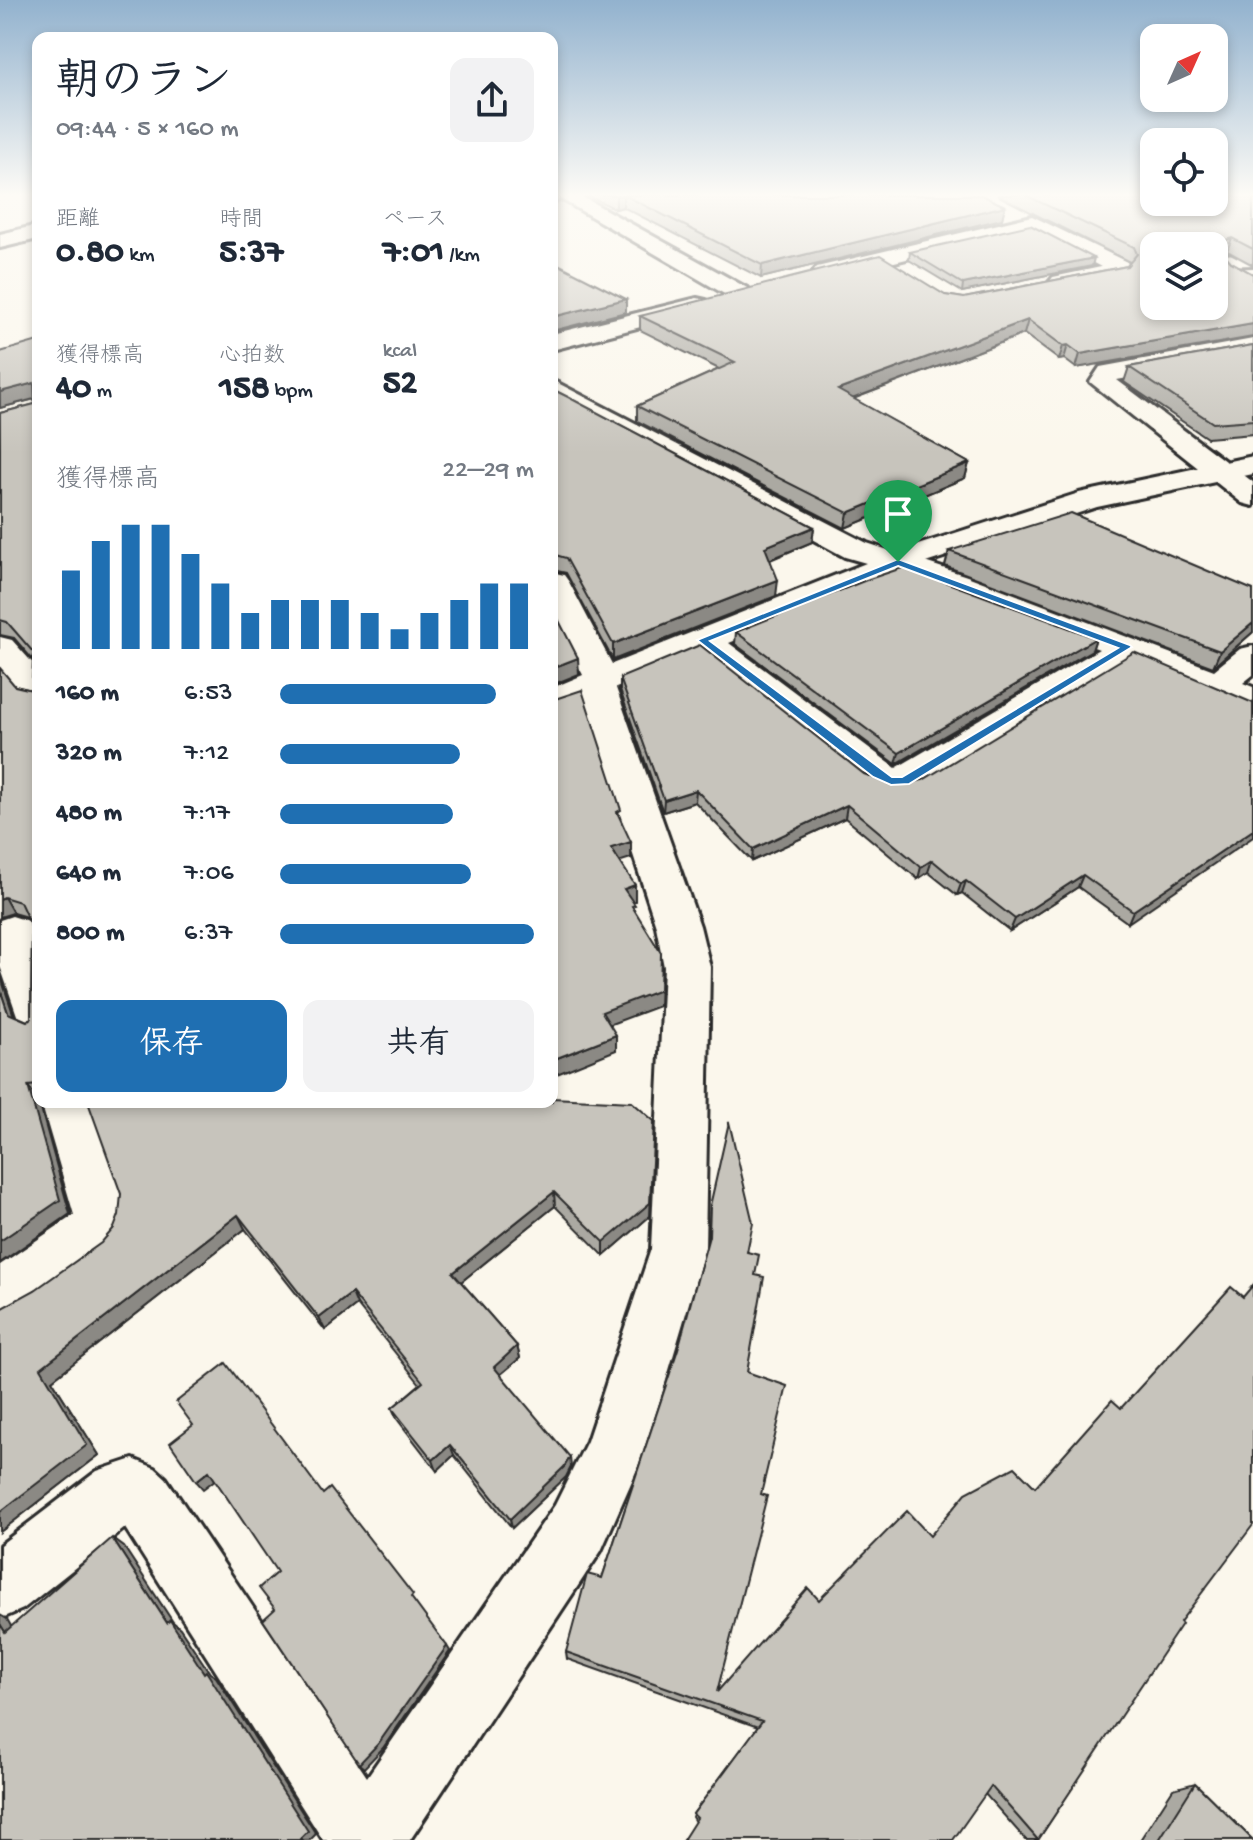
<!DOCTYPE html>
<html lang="ja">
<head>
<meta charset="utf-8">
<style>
	:root { --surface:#fff; --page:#f2f2f3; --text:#1f2937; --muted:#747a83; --accent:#1f6fb2 }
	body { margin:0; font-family:"Gochi Hand","Klee One",sans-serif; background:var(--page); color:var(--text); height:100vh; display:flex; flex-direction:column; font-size:30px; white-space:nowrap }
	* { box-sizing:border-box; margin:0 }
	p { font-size:26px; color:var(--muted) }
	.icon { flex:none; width:44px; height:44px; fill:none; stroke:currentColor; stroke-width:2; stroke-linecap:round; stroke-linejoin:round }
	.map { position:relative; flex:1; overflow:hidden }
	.sheet { position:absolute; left:32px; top:32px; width:526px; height:1076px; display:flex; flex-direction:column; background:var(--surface); border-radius:16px; box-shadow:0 4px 12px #0003 }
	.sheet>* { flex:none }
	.needle { width:52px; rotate:45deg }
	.buttons { position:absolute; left:1140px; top:24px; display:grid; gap:16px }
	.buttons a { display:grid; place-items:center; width:88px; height:88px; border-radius:16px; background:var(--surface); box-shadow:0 4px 12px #0003; font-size:40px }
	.pin { position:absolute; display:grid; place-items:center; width:68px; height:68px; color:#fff; margin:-82px -34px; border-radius:50% 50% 50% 0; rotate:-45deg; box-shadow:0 0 8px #0007 }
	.pin .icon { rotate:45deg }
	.round { display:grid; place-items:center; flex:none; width:84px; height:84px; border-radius:16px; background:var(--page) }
	.summary { display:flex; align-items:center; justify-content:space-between; height:136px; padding:0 24px }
	h1 { font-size:44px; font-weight:700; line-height:60px }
	.figures { display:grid; grid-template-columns:repeat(3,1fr); gap:12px; height:136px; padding:8px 24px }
	.figures div { display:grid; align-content:center }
	.figures b { font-size:34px; font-weight:700 }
	.figures small { font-size:22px; font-weight:400 }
	.figures p { font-size:22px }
	.chart { height:224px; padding:16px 24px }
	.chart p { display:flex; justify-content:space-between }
	.chart svg { width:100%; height:144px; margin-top:8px; stroke:var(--accent); stroke-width:6 }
	.primary-button { display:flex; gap:16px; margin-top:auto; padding:16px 24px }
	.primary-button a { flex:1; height:92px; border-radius:16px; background:var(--accent); color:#fff; font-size:32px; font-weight:700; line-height:92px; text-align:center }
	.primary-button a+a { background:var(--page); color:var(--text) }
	ul { padding:0 24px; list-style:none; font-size:26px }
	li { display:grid; grid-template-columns:128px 96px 1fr; align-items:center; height:60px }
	li i { height:20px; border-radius:10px; background:var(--accent) }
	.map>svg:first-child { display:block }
</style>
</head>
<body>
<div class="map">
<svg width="1253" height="1840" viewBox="0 0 1253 1840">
	<rect width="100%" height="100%" fill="#fbf7ec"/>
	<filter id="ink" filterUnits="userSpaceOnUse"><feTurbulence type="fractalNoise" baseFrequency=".0125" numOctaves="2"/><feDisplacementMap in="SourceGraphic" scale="16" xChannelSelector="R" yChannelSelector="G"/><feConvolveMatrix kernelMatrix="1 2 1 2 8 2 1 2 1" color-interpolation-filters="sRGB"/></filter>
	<g filter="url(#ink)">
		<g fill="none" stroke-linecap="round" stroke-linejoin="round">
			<g stroke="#2b2b2b" stroke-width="6">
				<g id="street">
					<polygon points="554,195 579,195 749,289 753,294 749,299 733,299"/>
					<polygon points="1032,216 1127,262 1130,267 1122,276 1061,289 1053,287 1049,282 1053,277 1101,267 1029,229 825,279 817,277 813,272 817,267"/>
					<polygon points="38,225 38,239 0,248 0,234"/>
					<polygon points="1253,251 1253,265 1220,266 1217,261 1220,256"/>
					<polygon points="697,298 706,300 709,305 706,310 552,350 552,334"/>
					<polygon points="1253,339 1253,355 1117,380 1253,482 1253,506 1242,503 1090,382 1100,367"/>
					<path d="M552 380 867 543 967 576 1214 670 1240 649 1253 646V675L1243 683 1253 687V714L1129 661 918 790 891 794 863 784 700 654 616 688 700 926 710 967 705 1249 645 1451 601 1551 410 1840H323L125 1528 23 1609 0 1619V1545L97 1471 133 1459 155 1468 166 1478 367 1777 555 1505 587 1441 651 1249 664 967 656 926 584 702 552 713V688L583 675 552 615V572L564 575 569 582 612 664 866 563 845 557 552 399ZM898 574 1099 649 896 768 729 643Z"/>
					<polygon points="0,637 12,640 38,669 38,704 25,700 0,670"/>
					<polygon points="12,916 28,921 38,944 38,1033 21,1027 0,966 0,920"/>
					<path d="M41 1102H91L127 1209C128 1222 126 1233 118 1244 98 1269 30 1312 0 1324V1265L74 1215Z"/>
				</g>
			</g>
			<g stroke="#2b2b2b" stroke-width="6">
				<polygon id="secondary" points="1253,456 1253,474 1097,507 898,572 887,569 882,562 887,555 1079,493"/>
			</g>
			<use href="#street" fill="#fbf7ec" fill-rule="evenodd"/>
			<use href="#secondary" fill="#fbf7ec" fill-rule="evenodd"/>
		</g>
		<g fill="#aba9a2" stroke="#2b2b2b" stroke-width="2">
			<polygon points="586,195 981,195 1005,206 1002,219 761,278 623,207 616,209"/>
			<polygon points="997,195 1253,195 1253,265 1227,251 1223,253 1231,262 1253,274 1253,337 1076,368 1064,359 1059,360 1024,334 853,399 969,463 965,478 845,528 637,421 637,406 719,369 640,330 640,316 945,295 964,298 1127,266 1130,262"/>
			<polygon points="910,252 1092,266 962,292 909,260"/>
			<polygon points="38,341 38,1102 70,1214 0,1263 0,975 14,1015 27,1021 31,1018 32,928 27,917 13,913 0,917 15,686 32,690 33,660 14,638 0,635 0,413 35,404 35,399 0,408"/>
			<polygon points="1253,345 1253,434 1207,438 1124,382 1129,367"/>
			<polygon points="552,389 814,527 812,542 770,560 776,596 613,660 566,573 552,570"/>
			<polygon points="949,551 1253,590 1253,632 1213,667 945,566"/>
			<polygon points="736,632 1096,638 1092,650 896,764 735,644"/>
			<polygon points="620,678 893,785 923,780 1253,703 1128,923 1078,887 1010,931 962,893 957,895 928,872 918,879 845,818 752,861 695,802 663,812 620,690"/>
			<polygon points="552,1102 650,1216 604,1256 555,1206 461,1282 517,1346 520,1358 500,1375 571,1467 566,1477 512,1528 454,1455 437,1471 397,1419 392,1408 420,1384 357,1305 325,1330 245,1229 52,1380 99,1455 0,1532 35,1290"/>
			<polygon points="710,1206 748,1252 755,1275 747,1372 761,1494 717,1692 819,1600 930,1536 1180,1622 1038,1840 1026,1840 985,1794 695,1822 692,1817 693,1814 758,1727 567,1659 566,1652 602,1578 678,1349 708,1241"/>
			<polygon points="1195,1783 1253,1840 1140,1840 1173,1789"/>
		</g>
		<g fill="#8b8984" stroke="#2b2b2b" stroke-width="2">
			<polygon points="552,195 560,195 560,202 552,204"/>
			<polygon points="623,195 623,207 616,209 616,196"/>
			<polygon points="1005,206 1002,219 761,278 762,265"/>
			<polygon points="1232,238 1227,251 1217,254 1219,248 1222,241"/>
			<polygon points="1094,258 1092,266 962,292 963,284"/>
			<polygon points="626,299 626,312 552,331 552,317"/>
			<polygon points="1028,320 1024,334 836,405 838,390"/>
			<polygon points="1253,324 1253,337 1076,368 1080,354"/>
			<polygon points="1068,345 1064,359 1059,360 1063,346"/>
			<polygon points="34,383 38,398 0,408 0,392"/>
			<polygon points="969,463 965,478 845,528 848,513"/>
			<polygon points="814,527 812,542 764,562 765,547"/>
			<polygon points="778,580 776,596 613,660 613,644"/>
			<polygon points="1253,623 1253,632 1213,667 1220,651"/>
			<polygon points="1096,638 1092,650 896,764 899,753"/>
			<polygon points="578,658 579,674 552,685 552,668"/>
			<polygon points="696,790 695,802 663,812 664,800"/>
			<polygon points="847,805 845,818 752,861 753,849"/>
			<polygon points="1253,830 1253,837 1128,923 1133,911"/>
			<polygon points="631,842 631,858 612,864 611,848"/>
			<polygon points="932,860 928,872 918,879 921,867"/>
			<polygon points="1083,875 1078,887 1010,931 1015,919"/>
			<polygon points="966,881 962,893 957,895 961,884"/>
			<polygon points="635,885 635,901 624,905 624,889"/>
			<polygon points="4,897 13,913 0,917 0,899"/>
			<polygon points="661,953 659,1006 603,1027 602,1012"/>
			<polygon points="0,975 18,1028 8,1013 0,989"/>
			<polygon points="616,1035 616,1050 552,1076 552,1060"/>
			<polygon points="28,1086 39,1102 70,1214 0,1263 0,1241"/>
			<polygon points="654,1121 650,1216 604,1256 604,1242"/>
			<polygon points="554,1192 555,1206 456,1286 453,1273"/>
			<polygon points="238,1215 245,1229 52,1380 99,1455 0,1532 0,1512 41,1368"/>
			<polygon points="352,1293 357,1305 325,1330 319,1318"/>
			<polygon points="517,1346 520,1358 496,1378 494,1367"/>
			<polygon points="450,1445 454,1455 437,1471 433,1460"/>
			<polygon points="570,1457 571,1467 566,1477 512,1528 510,1519"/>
			<polygon points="209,1471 216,1479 203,1489 196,1481"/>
			<polygon points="112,1538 124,1547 173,1622 180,1628 210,1673 216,1677 316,1834 310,1840 299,1840 204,1673 167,1623"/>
			<polygon points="0,1615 7,1619 19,1640 5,1632 0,1624"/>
			<polygon points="447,1646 450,1651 383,1748 364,1768 359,1764"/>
		</g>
		<g fill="#c7c4bc" stroke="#2b2b2b" stroke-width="2" fill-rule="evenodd">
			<polygon points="624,195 981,195 1005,206 762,265"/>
			<path d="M1025 195H1154V202H1214V195H1253V249L1232 238 1222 241 1219 248 1231 262 1253 274V324L1080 354 1068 345 1063 346 1028 320 838 390 969 463 848 513 637 406 735 362 640 316 880 255 945 295 964 298 1127 266 1137 254 1134 247ZM1154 246H1214V306H1154Z"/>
			<polygon points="1030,225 1094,258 963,284 910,252"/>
			<polygon points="552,261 626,299 552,317"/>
			<polygon points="38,341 38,1085 28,1086 60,1200 0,1241 0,989 8,1013 27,1021 31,1018 32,928 20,902 4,897 0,899 0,668 15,686 32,690 34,653 7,622 0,620 0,413 35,404 34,383 0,392 0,352"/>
			<polygon points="1253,345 1253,420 1213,423 1129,367"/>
			<polygon points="552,389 568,397 814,527 765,547 778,580 613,644 566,558 552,554"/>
			<polygon points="1071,513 1253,590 1253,623 1220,651 949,551"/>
			<polygon points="905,567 1096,638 899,753 736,632 869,579"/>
			<polygon points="552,607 578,658 552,668"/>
			<polygon points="700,645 864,774 893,785 923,780 1134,652 1253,703 1253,830 1133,911 1083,875 1015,919 966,881 961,884 932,860 921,867 847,805 753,849 696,790 664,800 620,678"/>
			<polygon points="582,690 621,810 617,812 631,842 611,848 635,885 624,889 635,905 632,906 661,953 660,990 602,1012 616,1035 552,1060 552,700"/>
			<polygon points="552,1098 632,1102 654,1121 650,1203 604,1242 554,1192 453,1273 517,1346 494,1367 570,1457 564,1467 510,1519 450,1445 433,1460 392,1408 423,1382 352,1293 319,1318 238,1215 41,1368 87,1445 0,1512 0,1309 35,1290 101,1243 114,1228 119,1215 121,1194 88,1102 552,1102"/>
			<polygon points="729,1122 753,1223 747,1252 759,1255 755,1275 764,1277 747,1372 787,1386 761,1494 767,1496 717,1692 808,1588 819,1600 907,1511 930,1536 966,1493 1015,1467 1035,1487 1112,1400 1121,1408 1231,1287 1243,1297 1253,1285 1253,1525 1180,1622 1182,1624 1038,1840 991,1786 953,1840 683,1840 697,1818 693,1814 762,1721 566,1652 587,1574 602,1578 678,1349 709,1236 710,1206"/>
			<polygon points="226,1363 323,1494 330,1488 413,1595 411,1597 447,1646 378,1744 359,1764 263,1620 275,1609 259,1588 277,1572 209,1471 196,1481 170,1443 193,1425 176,1402"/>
			<polygon points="112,1538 167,1623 170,1620 204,1673 206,1671 308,1831 299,1840 0,1840 0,1624 5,1632"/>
			<polygon points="1195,1783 1253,1840 1159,1840"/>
		</g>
	</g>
	<linearGradient id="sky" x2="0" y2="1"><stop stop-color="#92b2ce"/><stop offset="0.43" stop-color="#fdfbf6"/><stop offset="1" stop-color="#fdfbf6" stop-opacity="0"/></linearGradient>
	<rect width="1253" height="453" fill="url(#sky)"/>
	<path fill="#1f6fb2" stroke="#fff" stroke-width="2" fill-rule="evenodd" d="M898 559 1130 645 1132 647 909 784 891 785 873 777 697 640ZM898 566 1118 648 902 777H892L710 641Z"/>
</svg>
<div class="buttons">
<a><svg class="needle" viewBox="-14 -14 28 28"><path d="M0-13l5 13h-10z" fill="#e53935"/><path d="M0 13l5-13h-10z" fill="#747a83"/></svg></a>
<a><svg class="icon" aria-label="locate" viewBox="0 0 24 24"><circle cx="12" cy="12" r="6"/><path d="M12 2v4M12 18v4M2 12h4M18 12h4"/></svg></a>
<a><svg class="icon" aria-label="layers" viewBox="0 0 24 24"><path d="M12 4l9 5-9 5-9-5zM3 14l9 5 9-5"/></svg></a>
</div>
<div class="pin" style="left:898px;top:562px;background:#1e9e55"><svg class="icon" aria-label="arrive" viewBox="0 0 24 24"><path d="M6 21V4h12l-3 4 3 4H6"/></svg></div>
<section class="sheet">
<div class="summary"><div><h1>朝のラン</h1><p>09:44 · 5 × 160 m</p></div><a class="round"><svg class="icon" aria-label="share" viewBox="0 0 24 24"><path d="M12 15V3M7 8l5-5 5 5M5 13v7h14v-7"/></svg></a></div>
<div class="figures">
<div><p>距離</p><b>0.80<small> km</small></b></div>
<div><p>時間</p><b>5:37</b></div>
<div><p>ペース</p><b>7:01<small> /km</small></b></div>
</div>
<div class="figures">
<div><p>獲得標高</p><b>40<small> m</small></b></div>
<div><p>心拍数</p><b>158<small> bpm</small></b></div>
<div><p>kcal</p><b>52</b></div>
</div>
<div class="chart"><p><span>獲得標高</span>22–29 m</p>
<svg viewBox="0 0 160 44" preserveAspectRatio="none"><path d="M5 44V20M15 44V11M25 44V6M35 44V6M45 44V15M55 44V24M65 44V33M75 44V29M85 44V29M95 44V29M105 44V33M115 44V38M125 44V33M135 44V29M145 44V24M155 44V24"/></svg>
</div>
<ul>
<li><b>160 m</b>6:53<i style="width:85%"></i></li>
<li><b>320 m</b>7:12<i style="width:71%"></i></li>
<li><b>480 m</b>7:17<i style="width:68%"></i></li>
<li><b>640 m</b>7:06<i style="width:75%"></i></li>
<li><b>800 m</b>6:37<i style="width:100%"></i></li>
</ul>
<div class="primary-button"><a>保存</a><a>共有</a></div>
</section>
</div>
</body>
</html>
